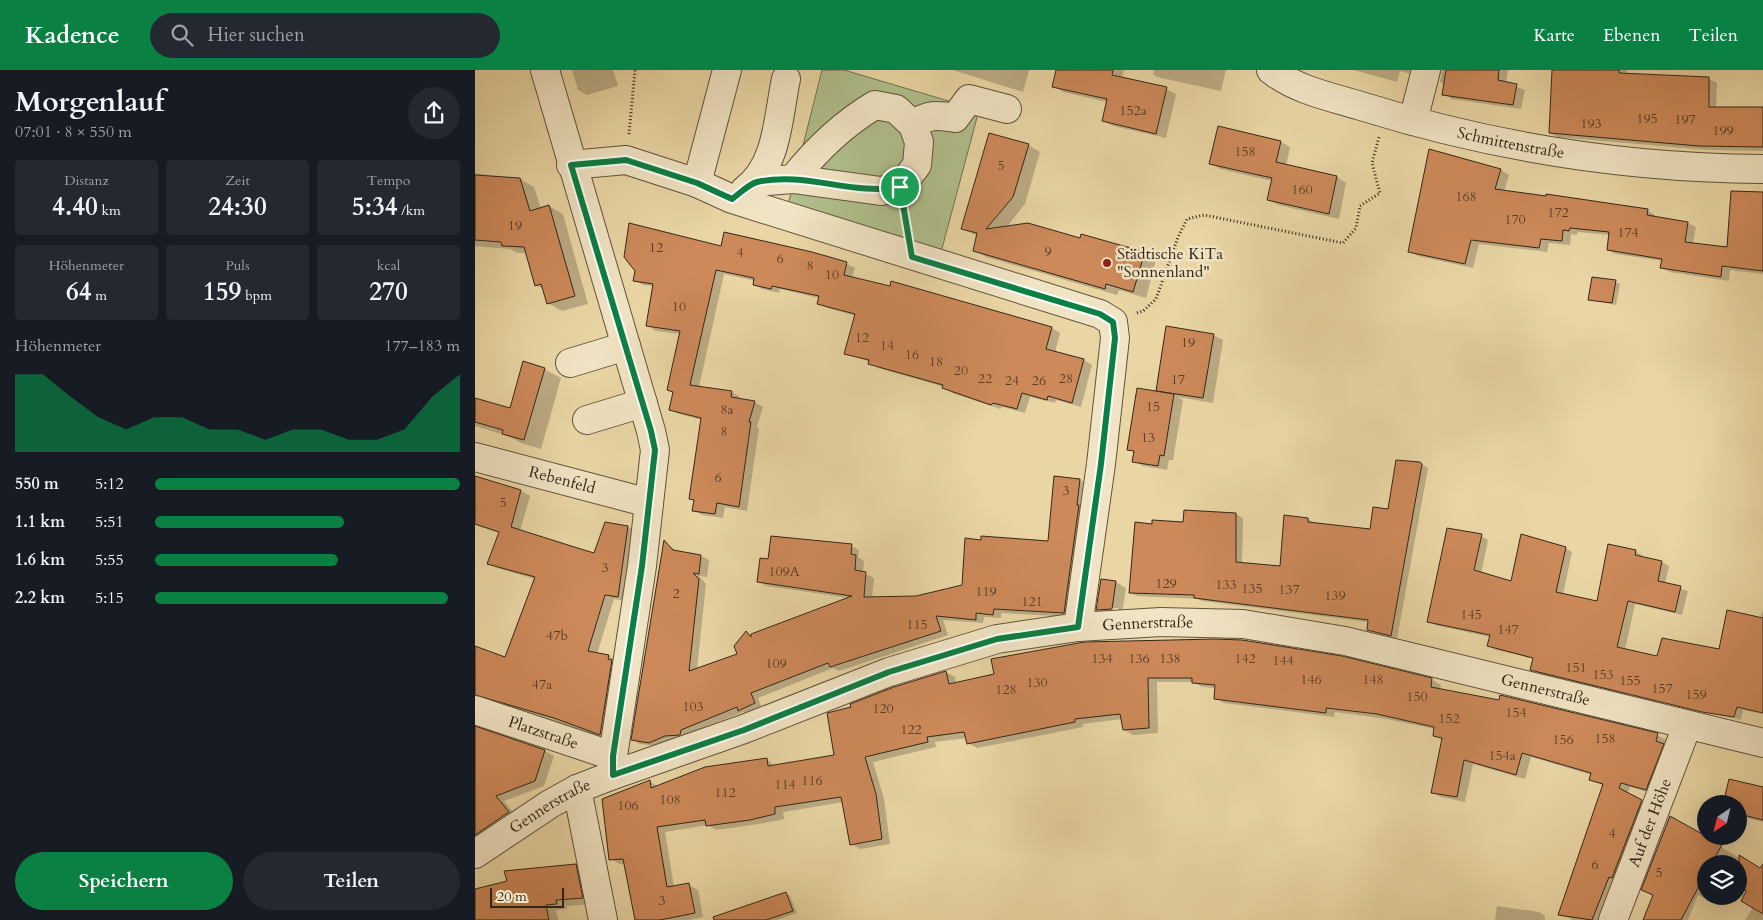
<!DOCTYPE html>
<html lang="de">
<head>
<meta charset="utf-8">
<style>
	:root { --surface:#171b24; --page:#242831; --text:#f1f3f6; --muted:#9ea1a6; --accent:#0b8043 }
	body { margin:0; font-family:Cardo,serif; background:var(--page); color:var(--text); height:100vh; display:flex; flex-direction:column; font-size:19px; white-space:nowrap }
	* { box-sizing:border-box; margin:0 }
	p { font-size:16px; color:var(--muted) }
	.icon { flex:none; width:28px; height:28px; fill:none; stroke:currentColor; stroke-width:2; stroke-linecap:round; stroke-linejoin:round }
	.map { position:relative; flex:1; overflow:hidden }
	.sheet { display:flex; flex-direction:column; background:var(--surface); width:475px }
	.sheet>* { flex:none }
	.needle { width:32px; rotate:215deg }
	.buttons { position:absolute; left:1222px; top:725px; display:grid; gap:10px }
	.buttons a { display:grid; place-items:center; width:50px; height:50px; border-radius:50%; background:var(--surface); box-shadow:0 5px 20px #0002; font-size:25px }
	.scale { position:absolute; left:15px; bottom:12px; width:74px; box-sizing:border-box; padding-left:5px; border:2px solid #32271a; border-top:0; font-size:14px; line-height:18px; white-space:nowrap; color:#32271a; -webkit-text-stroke:4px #f1e4c4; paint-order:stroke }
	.pin { position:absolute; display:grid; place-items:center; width:42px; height:42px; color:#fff; margin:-21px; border:2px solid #fff; border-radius:50%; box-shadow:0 1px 5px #0007 }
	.round { display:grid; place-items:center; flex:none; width:52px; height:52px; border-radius:26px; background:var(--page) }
	.summary { display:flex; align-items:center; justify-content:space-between; height:85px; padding:0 15px }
	h1 { font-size:28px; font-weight:600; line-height:38px }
	.figures { display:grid; grid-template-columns:repeat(3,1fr); gap:8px; height:85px; padding:5px 15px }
	.figures div { display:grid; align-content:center; border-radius:5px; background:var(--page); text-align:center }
	.figures b { font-size:25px; font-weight:600 }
	.figures small { font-size:14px; font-weight:400 }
	.figures p { font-size:14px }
	.chart { height:140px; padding:10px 15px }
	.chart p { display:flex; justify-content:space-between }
	.chart svg { width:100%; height:90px; margin-top:5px; fill:var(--accent); opacity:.7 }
	.action { display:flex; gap:10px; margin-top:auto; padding:10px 15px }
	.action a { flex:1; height:58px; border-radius:30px; background:var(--accent); color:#fff; font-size:20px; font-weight:600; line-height:58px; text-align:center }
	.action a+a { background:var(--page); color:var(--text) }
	ul { padding:0 15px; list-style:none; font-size:16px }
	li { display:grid; grid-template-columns:80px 60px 1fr; align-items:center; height:38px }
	li i { height:12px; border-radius:6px; background:var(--accent) }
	header { display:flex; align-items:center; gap:30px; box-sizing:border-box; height:70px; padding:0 25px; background:var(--accent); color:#fff }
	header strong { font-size:24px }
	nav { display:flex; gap:28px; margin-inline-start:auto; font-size:18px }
	.search { width:350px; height:45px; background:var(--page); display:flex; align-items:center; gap:12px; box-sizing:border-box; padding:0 18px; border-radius:28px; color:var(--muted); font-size:19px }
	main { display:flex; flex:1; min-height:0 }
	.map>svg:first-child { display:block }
</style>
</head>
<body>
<header>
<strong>Kadence</strong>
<div class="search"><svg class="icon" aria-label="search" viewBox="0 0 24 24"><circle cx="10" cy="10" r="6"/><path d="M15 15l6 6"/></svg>Hier suchen</div>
<nav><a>Karte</a><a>Ebenen</a><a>Teilen</a></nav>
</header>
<main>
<section class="sheet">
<div class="summary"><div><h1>Morgenlauf</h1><p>07:01 · 8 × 550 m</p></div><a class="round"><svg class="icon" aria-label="share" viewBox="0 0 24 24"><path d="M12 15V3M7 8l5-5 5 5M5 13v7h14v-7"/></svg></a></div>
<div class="figures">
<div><p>Distanz</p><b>4.40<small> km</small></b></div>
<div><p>Zeit</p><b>24:30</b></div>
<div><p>Tempo</p><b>5:34<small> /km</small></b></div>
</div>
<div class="figures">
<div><p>Höhenmeter</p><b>64<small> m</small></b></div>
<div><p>Puls</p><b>159<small> bpm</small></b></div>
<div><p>kcal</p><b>270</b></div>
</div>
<div class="chart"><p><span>Höhenmeter</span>177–183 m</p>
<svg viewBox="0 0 160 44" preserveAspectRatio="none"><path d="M0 44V6L10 6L20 17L30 27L40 33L50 27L60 27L70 33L80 33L90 38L100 33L110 33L120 38L130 38L140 33L150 17L160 6V44z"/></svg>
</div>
<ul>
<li><b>550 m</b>5:12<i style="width:100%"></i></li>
<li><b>1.1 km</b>5:51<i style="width:62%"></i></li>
<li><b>1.6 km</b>5:55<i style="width:60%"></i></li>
<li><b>2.2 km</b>5:15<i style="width:96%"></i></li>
</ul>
<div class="action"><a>Speichern</a><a>Teilen</a></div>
</section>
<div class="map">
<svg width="1288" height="850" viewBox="0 0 1288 850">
	<rect width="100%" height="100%" fill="#ead6a5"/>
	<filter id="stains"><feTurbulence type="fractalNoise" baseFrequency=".004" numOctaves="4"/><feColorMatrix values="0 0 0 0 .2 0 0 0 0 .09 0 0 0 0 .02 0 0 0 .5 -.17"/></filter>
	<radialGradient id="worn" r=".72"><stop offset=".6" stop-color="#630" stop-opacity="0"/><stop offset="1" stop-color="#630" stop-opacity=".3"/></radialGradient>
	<polygon fill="#b0bf8c" stroke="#717353" points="347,0 369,0 504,40 465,186 313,135"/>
	<g fill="#0003" fill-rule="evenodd">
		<polygon points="97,0 138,0 143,16 112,25 103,20"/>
		<polygon points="478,0 554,0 548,22"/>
		<polygon points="582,0 649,0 647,8 691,19 701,24 691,68 638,56 628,51 632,32 588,22 578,16"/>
		<polygon points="679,0 751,0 746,21 682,7 678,4"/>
		<polygon points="879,0 944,0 942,6 925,1 922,12"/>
		<polygon points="967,0 1033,0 1031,13 1050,20 1046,39 977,29 969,24 970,15 965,12"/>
		<polygon points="1079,0 1152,0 1151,5 1234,9 1242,13 1241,38 1288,39 1288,81 1233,80 1082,67 1075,63"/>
		<polygon points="806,72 815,77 811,96 862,107 871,113 864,149 803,135 793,129 797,111 745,99 736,93"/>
		<polygon points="553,75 565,82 550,134 531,158 669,183 681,190 671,228 644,220 642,225 511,187 499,180 503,166 487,159"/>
		<polygon points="955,80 1026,100 1034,105 1029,122 1172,140 1180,145 1180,147 1213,153 1221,157 1218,174 1253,179 1288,124 1288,204 1255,200 1254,211 1195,202 1187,198 1188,191 1141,184 1133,180 1135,165 1103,162 1102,165 1096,164 1095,175 1074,173 1072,182 1004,174 998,198 943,186 934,181"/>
		<polygon points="0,103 45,109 59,117 66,139 74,136 88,144 113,234 87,241 73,233 69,219 61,215 52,183 42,183 35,179 0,176"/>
		<polygon points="247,177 372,194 380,198 377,208 577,258 585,263 580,283 609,290 617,295 606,337 581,330 580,333 555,327 550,343 527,337 525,339 477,323 469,317 403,298 395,292 371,283 381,246 352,238 343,233 344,228 305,219 304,223 287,219 279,214 280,211 249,204 224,317 257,322 265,327 265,330 279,332 288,337 282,357 284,358 272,441 250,437 248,448 227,445 218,440 220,431 216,428 227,350 204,344 195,340 199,323 193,319 206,264 181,261 173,256 179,216 168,215 159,210"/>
		<polygon points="1140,212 1145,214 1141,235 1114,229"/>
		<polygon points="738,265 748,270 738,333 703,327 708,330 698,390 694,390 692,400 668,396 659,391 660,383 654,379 687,323 682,320"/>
		<polygon points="69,299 86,308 66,379 46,373 33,366 0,356 0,329 36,339"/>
		<polygon points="945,393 953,398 922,569 893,560 894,552 727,531 723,529 662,526 655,522 678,455 710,453 761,444 768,448 767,494 806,497 833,449 840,453 896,460 914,441"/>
		<polygon points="0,408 46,421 55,426 45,461 120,485 153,457 162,462 151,531 139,529 122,584 134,586 142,591 134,669 15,630 7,629 0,632 0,577 30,589 60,509 22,498 13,493 24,463 0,455"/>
		<polygon points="605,410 612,414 597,547 526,543 526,548 509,547 508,553 468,550 473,565 364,601 358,598 283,628 287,638 272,644 268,642 182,676 165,674 158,670 190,472 202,482 226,486 234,490 232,507 224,506 231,514 222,599 264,585 271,563 278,566 375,528 291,516 283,511 294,490 376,476 384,480 383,487 389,491 388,503 399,508 397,528 441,528 488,516 507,471 575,472"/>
		<polygon points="1006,466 1013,470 1006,504 1037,513 1090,478 1097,482 1088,525 1123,532 1160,481 1167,485 1167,488 1187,492 1194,496 1190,514 1213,521 1207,545 1160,534 1150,580 1183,587 1245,581 1285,548 1288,539 1288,644 1268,640 1266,650 1064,604 1057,600 1059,589 1021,580 1014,576 1015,567 960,555 953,551"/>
		<path d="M627 510 641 512 651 518 647 544 632 545 622 540ZM631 538H643L644 540 631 541Z"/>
		<polygon points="867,588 957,610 966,615 965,620 1182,665 1191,670 1189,676 1197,680 1180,724 1155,717 1152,724 1175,737 1127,850 1098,850 1085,844 1129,716 1115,709 1117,705 1056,687 1050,709 998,694 990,732 966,727 957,722 967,670 959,666 960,659 912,649 860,642 859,647 749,633 740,628 741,618 727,617 719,612 682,612 683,663 658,665 649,660 647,649 608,654 608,657 502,678 493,673 492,668 460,672 461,677 398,692 409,729 415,774 385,779 377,774 369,732 308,742 309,749 284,754 241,760 233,755 190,762 199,817 214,815 223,820 228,847 215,850 161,850 150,794 144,794 136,789 174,711 184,717 291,689 300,696 361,686 377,638 471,602 480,607 481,613"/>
		<polygon points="0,658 70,681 79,686 69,716 29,731 42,747 0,776"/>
		<polygon points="1288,719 1288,752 1264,746 1264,734"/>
		<polygon points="1195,747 1288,802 1288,850 1270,850 1278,837 1273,821 1264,815 1264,794 1231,794 1231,823 1229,828 1223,825 1213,850 1170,850 1179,826 1168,820"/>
		<polygon points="101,795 111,801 118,834 92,836 92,839 81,840 83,850 0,850 0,829"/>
		<polygon points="311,823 315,826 322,843 302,850 266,850"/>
		<polygon points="1022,836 1064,842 1070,846 1070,850 1020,850"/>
	</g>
	<g fill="#cd895a" stroke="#32271a">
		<polygon points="581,0 638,0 637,5 692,17 681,64 627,51 632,29 577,17"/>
		<polygon points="971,0 1024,0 1023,10 1042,14 1038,35 967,25"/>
		<polygon points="1077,0 1144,0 1144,3 1234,7 1234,37 1288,37 1288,77 1224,76 1074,63"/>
		<polygon points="743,56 806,71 801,92 862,106 854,144 792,130 797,108 734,94"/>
		<polygon points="514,63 554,74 538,127 511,159 553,153 605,168 606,164 670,182 658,222 631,214 630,219 498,181 502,163 486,159"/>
		<polygon points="954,79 1026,99 1020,119 1071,126 1071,124 1173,139 1172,145 1213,152 1210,172 1252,177 1256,121 1288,122 1288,201 1247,196 1246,207 1185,198 1187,189 1132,180 1134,162 1095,158 1094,161 1088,160 1087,171 1066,169 1064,178 996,170 990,194 933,182"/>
		<polygon points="0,105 45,108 55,141 74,135 100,226 72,234 66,214 60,216 49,177 27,176 26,172 0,170"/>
		<polygon points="154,153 246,176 249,162 337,182 372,192 369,205 415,216 416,211 577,257 571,279 609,289 597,333 573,326 572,330 547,323 542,339 518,333 516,335 467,318 468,315 393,294 394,290 369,284 380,244 342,234 344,226 297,216 296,219 278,215 279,208 241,200 215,315 257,321 256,327 280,331 274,352 276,352 264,437 242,433 240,444 217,441 219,430 214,429 226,348 194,340 198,322 192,320 205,261 171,256 178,214 158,211 160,201 149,187"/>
		<polygon points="1117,207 1141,210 1137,233 1113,230"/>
		<polygon points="691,256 739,264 728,328 681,321"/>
		<polygon points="48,291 70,298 49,370 27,364 28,360 0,352 0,328 35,338"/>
		<polygon points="662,318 699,324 689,386 685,385 683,396 657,392 659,381 652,380"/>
		<polygon points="921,390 945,392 947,394 916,566 892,560 893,550 719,528 719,525 654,523 660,452 677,454 677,450 708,452 709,440 761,443 761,492 805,496 809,445 833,448 833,452 895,459 898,437 913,439"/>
		<polygon points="0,406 46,420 36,457 93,475 119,483 130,452 153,456 143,527 130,525 113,581 134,585 133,589 137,590 125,665 79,648 0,625 0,576 30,587 60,507 12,494 24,462 0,454"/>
		<polygon points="579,406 605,409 602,435 604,435 589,543 519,539 518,545 501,543 501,550 461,546 466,561 355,597 353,593 276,623 280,633 263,641 262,637 206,660 205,665 190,666 174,673 156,670 189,470 198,480 226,485 224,504 218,503 224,509 214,601 262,584 259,576 271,561 276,567 276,564 377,526 282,512 285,488 293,489 296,466 377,474 376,484 381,485 380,500 391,502 389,527 441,526 487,515 490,468 506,470 506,466 573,471"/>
		<polygon points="972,458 1007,464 999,500 1036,511 1046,464 1091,477 1081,522 1122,531 1133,474 1161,480 1160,485 1187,491 1183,511 1206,516 1200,542 1153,531 1142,577 1182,586 1187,568 1244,579 1252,540 1288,548 1288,643 1262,637 1259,647 1227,642 1055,600 1058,588 1012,576 1015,565 952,552"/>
		<polygon points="626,509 641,511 637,539 621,540"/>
		<polygon points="740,569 767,570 867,586 957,608 956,617 1024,630 1025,625 1183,663 1181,671 1189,674 1171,720 1146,713 1144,718 1167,730 1137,808 1134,807 1117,850 1083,845 1128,714 1114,710 1116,703 1047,683 1041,705 989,690 982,727 956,723 967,668 958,666 959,657 902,644 851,638 851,643 739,629 740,615 717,613 717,608 673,608 674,658 648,660 645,644 600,649 600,652 492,674 489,662 452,667 453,672 390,687 401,724 407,769 375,775 366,727 300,737 300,744 275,750 231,756 230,750 182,757 192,817 214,813 220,843 185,850 160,850 148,789 134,790 127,729 175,710 176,718 230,697 292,688 293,696 359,685 352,643 376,637 375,634 419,617 471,601 474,614 519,604 516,589 609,572"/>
		<polygon points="0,656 70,680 60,711 21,726 34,742 0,765"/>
		<polygon points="1254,709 1288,717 1288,750 1264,744 1264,734 1248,734"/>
		<polygon points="1195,746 1247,775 1236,794 1231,794 1231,803 1206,850 1168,850 1178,825 1166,820"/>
		<polygon points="1264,785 1285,798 1288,794 1288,844 1266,831 1271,821 1264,816"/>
		<polygon points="101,794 108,828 81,830 82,834 71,835 74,850 0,850 0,819 32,811 29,801"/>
		<polygon points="311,822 318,841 291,850 239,850 238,847"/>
	</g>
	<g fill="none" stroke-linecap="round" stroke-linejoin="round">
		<g stroke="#60533d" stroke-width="30">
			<g id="minor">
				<polyline points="70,0 176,361 180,380 167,496 138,686 138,705"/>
				<path id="s1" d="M796 0C821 20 856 27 886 36 1017 77 1151 98 1288 99"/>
				<polyline points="938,51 951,0"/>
				<path d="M438 55C453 44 462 45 480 48L494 29 532 39"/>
				<polyline points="96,95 151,90 222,113 257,129 625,244 638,252 640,268 626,394 603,557"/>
				<path d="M281 112 318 109C341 80 368 54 400 35L421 39 438 55 444 72 442 95 425 117 406 121 318 109"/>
				<polyline points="222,113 252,0"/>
				<path d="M270 120C303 96 303 46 311 9"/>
				<polyline points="95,293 151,276"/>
				<polyline points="112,350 168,333"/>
				<path id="s2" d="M0 387 174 433"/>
				<path id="s3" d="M0 640 138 686"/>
				<polyline points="102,719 128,850"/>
				<path id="s4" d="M0 784 75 734 102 719 138 705 269 659 414 602 522 569 603 557 686 552 768 554 870 571 1288 673"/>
				<path id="s5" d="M1138 850 1212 656"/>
			</g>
		</g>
		<g stroke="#32271a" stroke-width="3" stroke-dasharray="1 2.5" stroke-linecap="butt">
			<polyline points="154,64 160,0"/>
			<polyline points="429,143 432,156"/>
			<polyline points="662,243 668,241 681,229 703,167 712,149 729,145 868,173 881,158 885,136 905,123 897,93 904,67"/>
		</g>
		<use href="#minor" stroke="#f1e4c4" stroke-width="28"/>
	</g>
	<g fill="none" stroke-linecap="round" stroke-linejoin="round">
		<g stroke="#fff" stroke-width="10">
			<path id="route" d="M151 90 222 113 257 129C264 124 274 114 282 112 330 101 378 126 425 117L437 187 625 244 638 252 640 268 626 394 603 557 522 569 414 602 269 660 138 705V686L167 496 180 380 176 361 96 95Z"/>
		</g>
		<use href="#route" stroke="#0b8043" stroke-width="6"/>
	</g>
	<circle fill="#8f2418" stroke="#f1e4c4" stroke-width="2" cx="632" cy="193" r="5"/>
	<g text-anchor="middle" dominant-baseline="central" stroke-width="5" stroke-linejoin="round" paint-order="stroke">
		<g font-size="14" fill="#59402a">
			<text x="658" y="40">152a</text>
			<text x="1172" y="48">195</text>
			<text x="1210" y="49">197</text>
			<text x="1116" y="53">193</text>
			<text x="1248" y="60">199</text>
			<text x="770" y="81">158</text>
			<text x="526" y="95">5</text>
			<text x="827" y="119">160</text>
			<text x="991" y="126">168</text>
			<text x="1083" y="142">172</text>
			<text x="1040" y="149">170</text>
			<text x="40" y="155">19</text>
			<text x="1153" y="162">174</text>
			<text x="181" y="177">12</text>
			<text x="573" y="181">9</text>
			<text x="265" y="182">4</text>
			<text x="305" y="188">6</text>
			<text x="335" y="195">8</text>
			<text x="357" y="204">10</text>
			<text x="204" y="236">10</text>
			<text x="387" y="267">12</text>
			<text x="713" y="272">19</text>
			<text x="412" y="275">14</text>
			<text x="437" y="284">16</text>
			<text x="461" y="291">18</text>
			<text x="486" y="300">20</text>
			<text x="510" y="308">22</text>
			<text x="591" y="308">28</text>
			<text x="703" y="309">17</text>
			<text x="537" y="310">24</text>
			<text x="564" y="310">26</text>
			<text x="678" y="336">15</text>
			<text x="252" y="339">8a</text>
			<text x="249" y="361">8</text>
			<text x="673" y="367">13</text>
			<text x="243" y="407">6</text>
			<text x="591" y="420">3</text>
			<text x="28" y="432">5</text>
			<text x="130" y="497">3</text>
			<text x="309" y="501">109A</text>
			<text x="691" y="513">129</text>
			<text x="751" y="514">133</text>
			<text x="777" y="518">135</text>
			<text x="814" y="519">137</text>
			<text x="511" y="521">119</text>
			<text x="201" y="523">2</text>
			<text x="860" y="525">139</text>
			<text x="557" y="531">121</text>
			<text x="996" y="544">145</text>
			<text x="442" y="554">115</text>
			<text x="1033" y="559">147</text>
			<text x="82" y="565">47b</text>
			<text x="627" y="588">134</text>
			<text x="664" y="588">136</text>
			<text x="695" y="588">138</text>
			<text x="770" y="588">142</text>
			<text x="808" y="590">144</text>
			<text x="301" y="593">109</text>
			<text x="1101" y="597">151</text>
			<text x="1128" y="604">153</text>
			<text x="836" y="609">146</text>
			<text x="898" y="609">148</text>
			<text x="1155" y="610">155</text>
			<text x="562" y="612">130</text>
			<text x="67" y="614">47a</text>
			<text x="1187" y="618">157</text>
			<text x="531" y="619">128</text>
			<text x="1221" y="624">159</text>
			<text x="942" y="626">150</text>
			<text x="218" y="636">103</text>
			<text x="408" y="638">120</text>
			<text x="1041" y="642">154</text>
			<text x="974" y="648">152</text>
			<text x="436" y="659">122</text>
			<text x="1130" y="668">158</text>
			<text x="1088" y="669">156</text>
			<text x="1027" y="685">154a</text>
			<text x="337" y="710">116</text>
			<text x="310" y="714">114</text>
			<text x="250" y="722">112</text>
			<text x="195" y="729">108</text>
			<text x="153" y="735">106</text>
			<text x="1137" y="763">4</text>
			<text x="1120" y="794">6</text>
			<text x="1184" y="802">5</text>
			<text x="187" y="830">3</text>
		</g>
		<g font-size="16" fill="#32271a" stroke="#f1e4c4">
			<text stroke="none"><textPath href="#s1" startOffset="252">Schmittenstraße</textPath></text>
			<text stroke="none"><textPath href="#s2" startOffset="90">Rebenfeld</textPath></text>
			<text stroke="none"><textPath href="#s4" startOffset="719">Gennerstraße</textPath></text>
			<text stroke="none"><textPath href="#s4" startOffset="1124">Gennerstraße</textPath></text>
			<text stroke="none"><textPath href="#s3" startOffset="72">Platzstraße</textPath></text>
			<text stroke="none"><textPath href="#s4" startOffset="89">Gennerstraße</textPath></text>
			<text stroke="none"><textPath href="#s5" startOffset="104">Auf der Höhe</textPath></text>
		</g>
		<g font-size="16" fill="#32271a" stroke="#f1e4c4" text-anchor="start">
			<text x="642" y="184">Städtische KiTa<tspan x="642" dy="18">"Sonnenland"</tspan></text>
		</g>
	</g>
	<rect width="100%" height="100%" filter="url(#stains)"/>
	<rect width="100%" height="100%" fill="url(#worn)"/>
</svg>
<div class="buttons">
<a><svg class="needle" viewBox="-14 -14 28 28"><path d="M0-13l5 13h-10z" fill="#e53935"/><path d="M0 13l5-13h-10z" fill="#9ea1a6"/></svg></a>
<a><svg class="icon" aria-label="layers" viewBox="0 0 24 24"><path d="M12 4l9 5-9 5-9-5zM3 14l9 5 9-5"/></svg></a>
</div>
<div class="scale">20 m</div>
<div class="pin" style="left:425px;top:117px;background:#1e9e55"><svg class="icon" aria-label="arrive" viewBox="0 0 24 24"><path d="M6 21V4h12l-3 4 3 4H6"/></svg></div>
</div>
</main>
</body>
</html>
